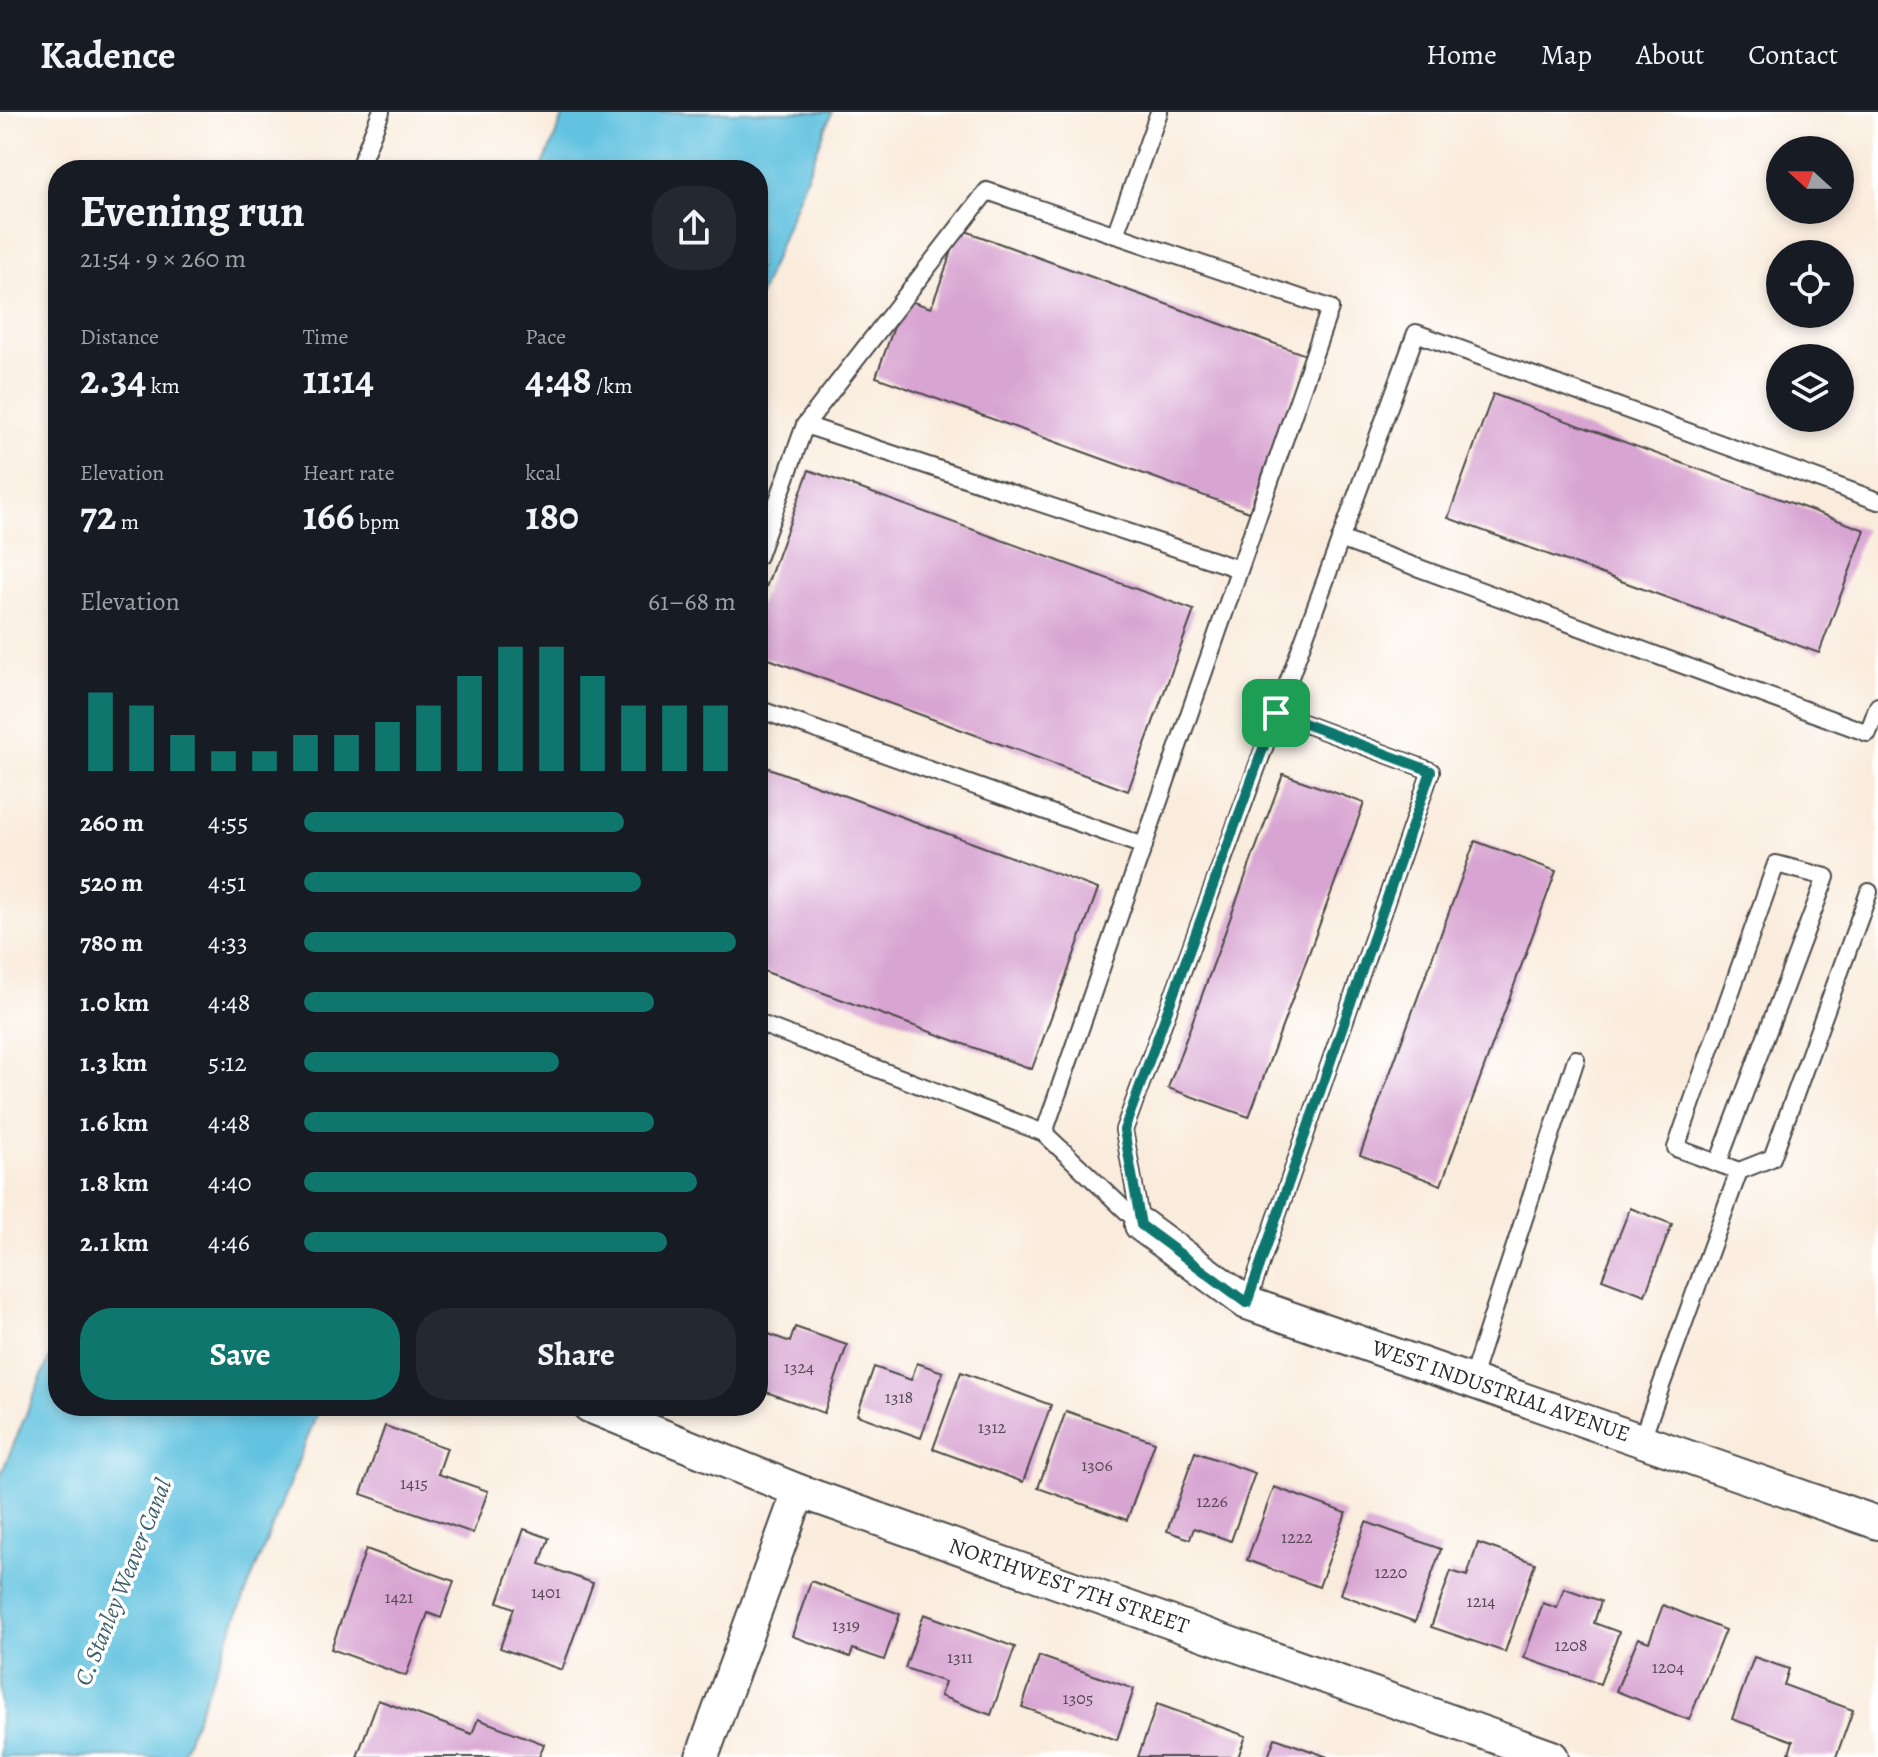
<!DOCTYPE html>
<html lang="en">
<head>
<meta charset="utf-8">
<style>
	:root { --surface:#171b24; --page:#242831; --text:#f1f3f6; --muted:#9ea1a6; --line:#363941; --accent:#0f766e }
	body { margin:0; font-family:Alegreya,serif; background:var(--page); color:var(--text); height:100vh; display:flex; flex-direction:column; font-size:30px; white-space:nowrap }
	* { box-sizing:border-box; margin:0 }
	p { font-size:26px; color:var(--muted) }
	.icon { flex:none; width:44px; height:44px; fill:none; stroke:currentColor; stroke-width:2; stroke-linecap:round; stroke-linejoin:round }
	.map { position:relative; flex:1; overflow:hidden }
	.details { position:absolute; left:48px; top:48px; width:720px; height:1256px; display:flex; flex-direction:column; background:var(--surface); border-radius:32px; box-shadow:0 4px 12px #0003 }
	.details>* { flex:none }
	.needle { width:52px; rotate:291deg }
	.tools { position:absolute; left:1766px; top:24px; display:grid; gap:16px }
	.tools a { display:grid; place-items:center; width:88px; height:88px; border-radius:50%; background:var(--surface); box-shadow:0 4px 12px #0003; font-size:40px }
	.pin { position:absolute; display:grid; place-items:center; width:68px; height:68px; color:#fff; margin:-34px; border-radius:16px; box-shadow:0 4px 12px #0006 }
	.round { display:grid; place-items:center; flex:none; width:84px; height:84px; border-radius:32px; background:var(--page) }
	.headline { display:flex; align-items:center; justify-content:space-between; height:136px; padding:0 32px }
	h1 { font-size:44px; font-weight:600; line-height:60px }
	.figures { display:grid; grid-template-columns:repeat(3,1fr); gap:12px; height:136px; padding:8px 32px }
	.figures div { display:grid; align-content:center }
	.figures b { font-size:40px; font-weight:600 }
	.figures small { font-size:22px; font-weight:400 }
	.figures p { font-size:22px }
	.chart { height:224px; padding:16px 32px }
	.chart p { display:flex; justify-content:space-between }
	.chart svg { width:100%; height:144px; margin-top:8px; stroke:var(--accent); stroke-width:6 }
	.primary-button { display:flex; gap:16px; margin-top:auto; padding:16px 32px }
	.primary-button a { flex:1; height:92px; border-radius:32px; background:var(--accent); color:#fff; font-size:32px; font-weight:600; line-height:92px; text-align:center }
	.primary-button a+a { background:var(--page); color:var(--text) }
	ul { padding:0 32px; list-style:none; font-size:26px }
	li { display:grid; grid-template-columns:128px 96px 1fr; align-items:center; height:60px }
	li i { height:20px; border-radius:10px; background:var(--accent) }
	header { display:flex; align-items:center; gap:48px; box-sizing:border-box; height:112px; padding:0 40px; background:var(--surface); border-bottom:2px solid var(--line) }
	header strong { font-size:38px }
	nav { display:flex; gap:44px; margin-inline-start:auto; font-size:28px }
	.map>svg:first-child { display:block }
</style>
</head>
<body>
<header>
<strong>Kadence</strong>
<nav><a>Home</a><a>Map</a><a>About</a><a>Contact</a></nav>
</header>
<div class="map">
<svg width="1878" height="1645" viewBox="0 0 1878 1645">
	<rect width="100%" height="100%" fill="#fff"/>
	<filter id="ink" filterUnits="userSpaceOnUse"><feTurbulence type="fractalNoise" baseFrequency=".0125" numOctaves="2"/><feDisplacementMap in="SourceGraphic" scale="16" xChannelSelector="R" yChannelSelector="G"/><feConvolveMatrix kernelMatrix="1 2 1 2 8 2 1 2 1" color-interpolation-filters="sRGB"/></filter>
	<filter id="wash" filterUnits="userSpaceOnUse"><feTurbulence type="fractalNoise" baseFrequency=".006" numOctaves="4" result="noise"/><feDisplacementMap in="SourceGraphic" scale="32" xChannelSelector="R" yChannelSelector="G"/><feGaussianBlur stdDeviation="1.8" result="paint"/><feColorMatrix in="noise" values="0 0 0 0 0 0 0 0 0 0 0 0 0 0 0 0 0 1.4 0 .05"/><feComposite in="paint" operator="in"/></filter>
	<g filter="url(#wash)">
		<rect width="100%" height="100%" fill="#faecdd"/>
		<g fill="#62c2e0" stroke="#467686" stroke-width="2">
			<polygon points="565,0 832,0 758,188 758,58 541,58"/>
			<polygon points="58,1225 58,1294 320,1294 181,1645 0,1645 0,1365"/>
		</g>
		<g id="blocks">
			<g fill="#d8a4d2">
				<polygon points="960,117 1306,243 1249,400 876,265 904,187 931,196"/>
				<polygon points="1493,282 1865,418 1819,541 1448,406"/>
				<polygon points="809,358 1194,498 1128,679 758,543 758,497"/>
				<polygon points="758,652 1098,777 1032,957 758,857"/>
				<polygon points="1283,662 1364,691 1249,1005 1168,976"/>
				<polygon points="1475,729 1556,759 1441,1073 1360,1043"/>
				<polygon points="1630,1096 1672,1112 1645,1183 1602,1167"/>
				<polygon points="795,1215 847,1233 824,1301 758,1277 758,1218 790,1230"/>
				<polygon points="917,1251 943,1260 921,1326 857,1303 874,1255 911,1268"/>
				<polygon points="961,1260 1051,1293 1023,1370 933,1337"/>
				<polygon points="1066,1299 1155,1330 1127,1408 1038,1376"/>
				<polygon points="385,1314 447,1336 438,1362 488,1379 473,1421 361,1382"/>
				<polygon points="1195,1340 1255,1361 1231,1429 1194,1416 1190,1427 1167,1419"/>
				<polygon points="1274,1375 1346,1401 1319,1475 1247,1448"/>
				<polygon points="1366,1410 1441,1437 1415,1510 1340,1482"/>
				<polygon points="524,1417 549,1426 540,1452 593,1471 562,1558 500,1536 514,1496 498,1490"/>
				<polygon points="1478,1431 1535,1451 1505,1540 1431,1515 1451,1459 1467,1464"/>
				<polygon points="366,1437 454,1469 441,1506 428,1501 406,1564 331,1537"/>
				<polygon points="811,1469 900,1502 884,1548 853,1537 850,1545 792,1524"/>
				<polygon points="1564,1476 1601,1489 1594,1511 1619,1520 1600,1572 1524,1546 1543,1491 1557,1496"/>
				<polygon points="1663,1493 1725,1518 1689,1608 1616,1579 1638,1526 1649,1530"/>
				<polygon points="924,1502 1015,1535 991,1603 940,1584 945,1570 905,1556"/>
				<polygon points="1039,1544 1134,1577 1117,1628 1022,1595"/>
				<polygon points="1754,1545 1789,1557 1784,1573 1853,1598 1836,1645 1800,1645 1789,1641 1793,1629 1732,1607"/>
				<polygon points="378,1588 472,1622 478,1607 544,1632 539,1645 357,1645"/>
				<polygon points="1157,1592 1246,1624 1238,1645 1138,1645"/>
				<polygon points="1275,1626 1328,1645 1268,1645"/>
			</g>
		</g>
	</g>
	<g filter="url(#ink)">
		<use href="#blocks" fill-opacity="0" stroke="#4a4846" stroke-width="2"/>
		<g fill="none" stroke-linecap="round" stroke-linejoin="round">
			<g stroke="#4a4846" stroke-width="20">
				<g id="lane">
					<polyline points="358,58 381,0"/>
					<polyline points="1115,123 1159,0"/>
					<polyline points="805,313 1239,457"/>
					<polyline points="1340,427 1868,621 1878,594"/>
					<polyline points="758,444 805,313 987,79 1330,196 1044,1021"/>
					<polyline points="758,597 1144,734"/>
					<polyline points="758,911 1044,1021 1141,1113"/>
					<polyline points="1718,1051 1826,765 1776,752 1676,1036 1739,1059 1772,1046 1869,780"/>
					<polyline points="1141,1113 1124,1018 1416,221 1878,389"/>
					<polyline points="1247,1191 1431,659 1276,601"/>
					<polyline points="1471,1269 1576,947"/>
					<polyline points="1641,1329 1739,1059"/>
				</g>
			</g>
			<g stroke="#4a4846" stroke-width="36">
				<g id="street">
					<polyline points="1141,1113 1247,1191 1878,1411"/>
					<polyline points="589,1294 799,1379 1552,1645"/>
					<polyline points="702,1645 799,1379"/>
				</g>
			</g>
			<use href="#lane" stroke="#fff" stroke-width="16"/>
			<use href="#street" stroke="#fff" stroke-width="32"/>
		</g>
	</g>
	<g fill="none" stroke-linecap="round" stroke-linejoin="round" filter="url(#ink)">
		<g stroke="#fff" stroke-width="16">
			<polygon id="route" points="1276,601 1431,659 1247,1191 1141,1113 1124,1018"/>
		</g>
		<use href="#route" stroke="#0f766e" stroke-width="10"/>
	</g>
	<g text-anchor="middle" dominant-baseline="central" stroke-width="7" stroke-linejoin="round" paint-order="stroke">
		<g font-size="18" fill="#564955">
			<text x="799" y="1255">1324</text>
			<text x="899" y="1285">1318</text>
			<text x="992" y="1315">1312</text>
			<text x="1097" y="1353">1306</text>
			<text x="414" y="1371">1415</text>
			<text x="1212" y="1389">1226</text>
			<text x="1297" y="1425">1222</text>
			<text x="1391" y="1460">1220</text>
			<text x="546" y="1480">1401</text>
			<text x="399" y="1485">1421</text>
			<text x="1481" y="1489">1214</text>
			<text x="846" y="1513">1319</text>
			<text x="1571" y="1533">1208</text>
			<text x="960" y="1545">1311</text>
			<text x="1668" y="1555">1204</text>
			<text x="1078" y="1586">1305</text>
		</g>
		<g font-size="22" fill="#2b2b2b" stroke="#fff">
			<text transform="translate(1501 1279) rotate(19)">WEST INDUSTRIAL AVENUE</text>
			<text transform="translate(1069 1474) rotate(19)">NORTHWEST 7TH STREET</text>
		</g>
		<g font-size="24" font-style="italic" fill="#3e606a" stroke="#fff">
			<text transform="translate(123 1470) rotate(-68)">C. Stanley Weaver Canal</text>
		</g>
	</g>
</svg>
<div class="tools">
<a><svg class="needle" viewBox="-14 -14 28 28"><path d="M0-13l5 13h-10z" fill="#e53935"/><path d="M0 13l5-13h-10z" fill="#9ea1a6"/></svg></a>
<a><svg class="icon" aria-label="locate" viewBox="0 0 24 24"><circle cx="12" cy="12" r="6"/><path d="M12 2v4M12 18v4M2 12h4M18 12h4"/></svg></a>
<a><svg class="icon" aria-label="layers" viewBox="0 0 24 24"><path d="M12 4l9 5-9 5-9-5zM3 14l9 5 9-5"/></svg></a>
</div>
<div class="pin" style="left:1276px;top:601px;background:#1e9e55"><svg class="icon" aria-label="arrive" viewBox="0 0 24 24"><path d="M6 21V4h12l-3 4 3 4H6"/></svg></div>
<section class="details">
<div class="headline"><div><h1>Evening run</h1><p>21:54 · 9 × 260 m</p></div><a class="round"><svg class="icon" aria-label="share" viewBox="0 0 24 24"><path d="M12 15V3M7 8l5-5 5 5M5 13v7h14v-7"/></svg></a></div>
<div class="figures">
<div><p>Distance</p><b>2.34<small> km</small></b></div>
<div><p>Time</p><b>11:14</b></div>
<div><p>Pace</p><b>4:48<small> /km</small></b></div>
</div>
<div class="figures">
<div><p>Elevation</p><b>72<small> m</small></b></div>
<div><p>Heart rate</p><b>166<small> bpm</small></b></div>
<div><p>kcal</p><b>180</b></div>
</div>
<div class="chart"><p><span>Elevation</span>61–68 m</p>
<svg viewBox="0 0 160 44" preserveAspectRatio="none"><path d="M5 44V20M15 44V24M25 44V33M35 44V38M45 44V38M55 44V33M65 44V33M75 44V29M85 44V24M95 44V15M105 44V6M115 44V6M125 44V15M135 44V24M145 44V24M155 44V24"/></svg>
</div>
<ul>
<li><b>260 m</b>4:55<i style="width:74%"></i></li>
<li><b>520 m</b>4:51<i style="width:78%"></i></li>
<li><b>780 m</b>4:33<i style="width:100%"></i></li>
<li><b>1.0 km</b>4:48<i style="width:81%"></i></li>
<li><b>1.3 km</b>5:12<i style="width:59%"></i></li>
<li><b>1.6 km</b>4:48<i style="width:81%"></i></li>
<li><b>1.8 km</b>4:40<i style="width:91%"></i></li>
<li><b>2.1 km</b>4:46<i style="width:84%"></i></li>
</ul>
<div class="primary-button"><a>Save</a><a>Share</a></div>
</section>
</div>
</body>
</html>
